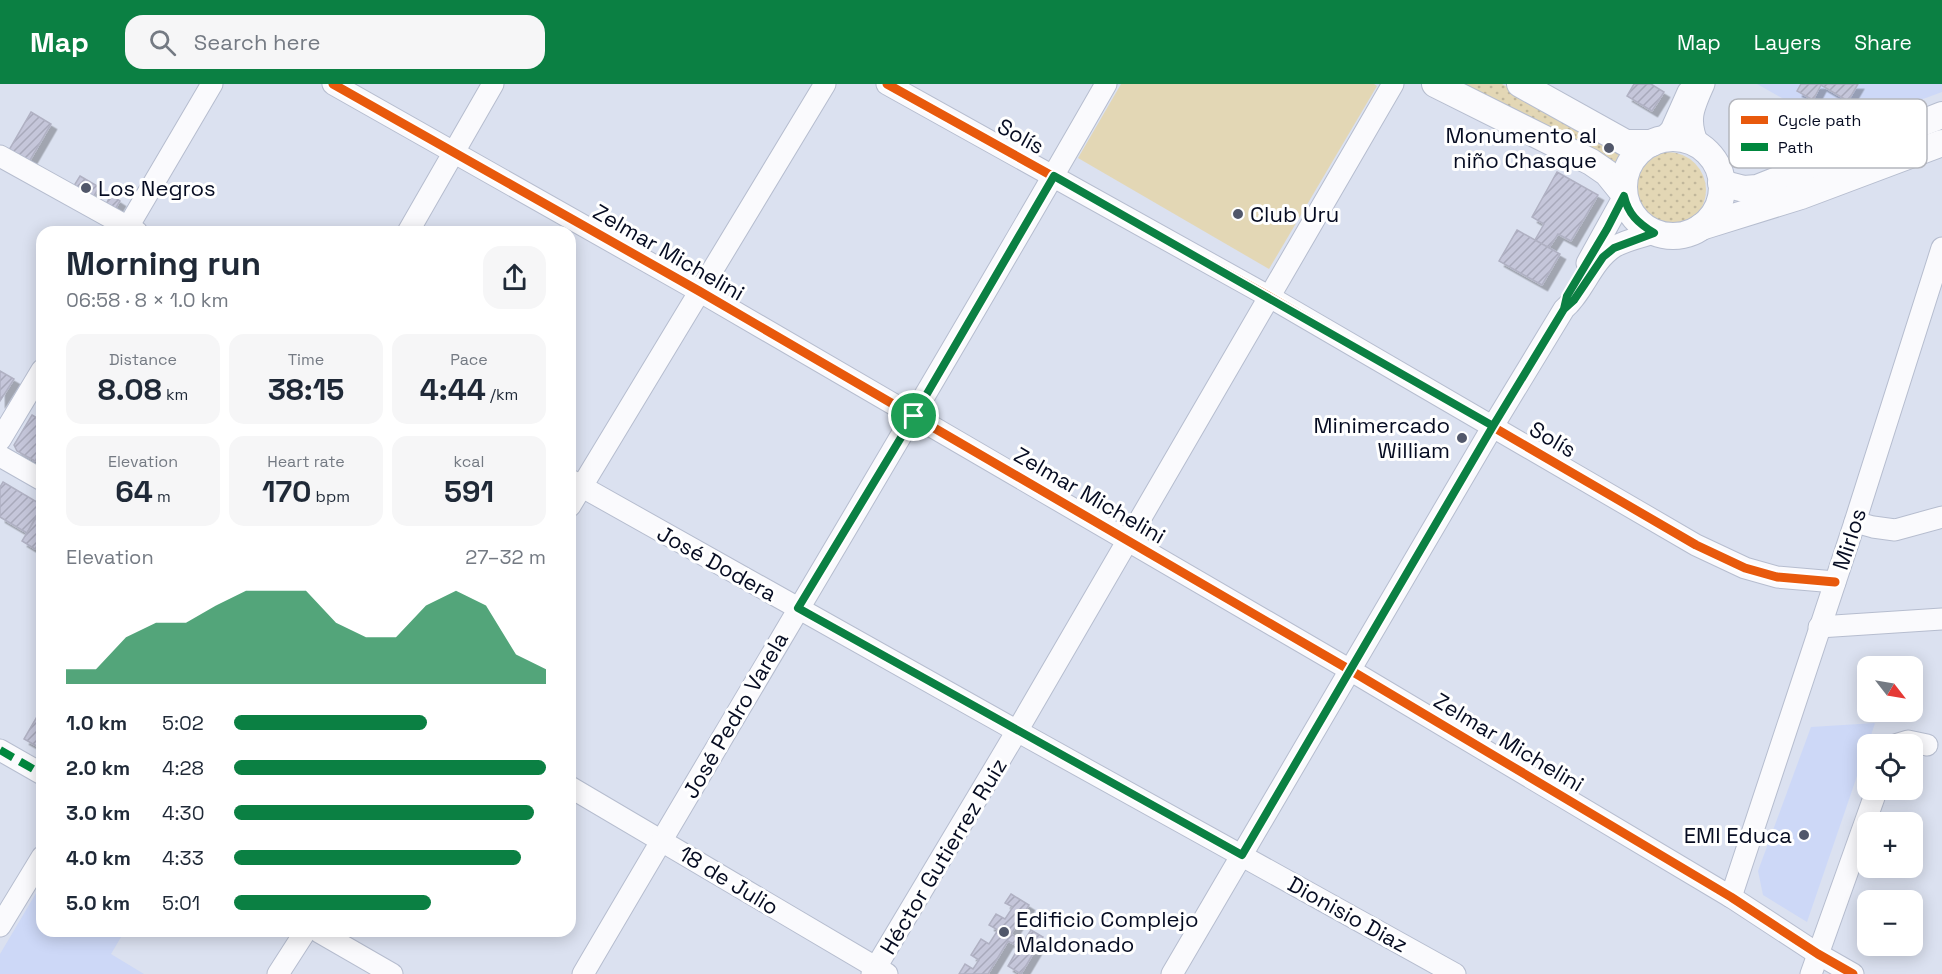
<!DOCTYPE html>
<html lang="en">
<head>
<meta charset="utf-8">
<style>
	:root { --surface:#fff; --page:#f6f6f7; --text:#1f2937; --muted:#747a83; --accent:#0b8043 }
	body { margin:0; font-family:"Space Grotesk",sans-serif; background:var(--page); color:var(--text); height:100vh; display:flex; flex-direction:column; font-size:22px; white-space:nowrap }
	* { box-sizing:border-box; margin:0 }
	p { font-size:20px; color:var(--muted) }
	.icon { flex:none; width:33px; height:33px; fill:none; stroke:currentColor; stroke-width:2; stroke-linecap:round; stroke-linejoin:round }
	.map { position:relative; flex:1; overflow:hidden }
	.details { position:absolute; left:36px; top:142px; width:540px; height:711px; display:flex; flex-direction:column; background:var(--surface); border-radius:18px; box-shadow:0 3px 15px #0003 }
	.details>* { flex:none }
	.needle { width:39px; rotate:121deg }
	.controls { position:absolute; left:1857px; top:572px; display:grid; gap:12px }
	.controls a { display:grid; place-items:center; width:66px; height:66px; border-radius:12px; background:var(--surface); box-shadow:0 3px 15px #0003; font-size:30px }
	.pin { position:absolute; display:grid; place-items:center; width:51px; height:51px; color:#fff; margin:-26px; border:3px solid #fff; border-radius:50%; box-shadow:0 2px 6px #0007 }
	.round { display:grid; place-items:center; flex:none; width:63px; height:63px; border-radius:18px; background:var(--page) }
	.summary { display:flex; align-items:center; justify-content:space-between; height:102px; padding:0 30px }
	h1 { font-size:33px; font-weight:800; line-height:45px }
	.metrics { display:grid; grid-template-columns:repeat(3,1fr); gap:9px; height:102px; padding:6px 30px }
	.metrics div { display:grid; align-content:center; border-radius:15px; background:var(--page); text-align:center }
	.metrics b { font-size:30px; font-weight:800 }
	.metrics small { font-size:16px; font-weight:400 }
	.metrics p { font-size:16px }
	.chart { height:168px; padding:12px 30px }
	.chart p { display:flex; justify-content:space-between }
	.chart svg { width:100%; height:108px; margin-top:6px; fill:var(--accent); opacity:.7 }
	ul { padding:0 30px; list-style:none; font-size:20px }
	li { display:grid; grid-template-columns:96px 72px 1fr; align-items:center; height:45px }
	li i { height:15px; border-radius:8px; background:var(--accent) }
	header { display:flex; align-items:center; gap:36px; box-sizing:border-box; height:84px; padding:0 30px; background:var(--accent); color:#fff }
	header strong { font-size:28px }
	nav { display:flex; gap:33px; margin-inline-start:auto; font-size:21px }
	.search { width:420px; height:54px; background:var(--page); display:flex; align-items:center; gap:15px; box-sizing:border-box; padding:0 21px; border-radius:18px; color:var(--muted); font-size:22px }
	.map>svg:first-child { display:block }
</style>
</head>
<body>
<header>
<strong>Map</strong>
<div class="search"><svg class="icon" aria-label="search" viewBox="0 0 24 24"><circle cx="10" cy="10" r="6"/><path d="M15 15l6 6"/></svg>Search here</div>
<nav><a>Map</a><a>Layers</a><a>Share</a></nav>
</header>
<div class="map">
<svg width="1942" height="890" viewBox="0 0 1942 890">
	<defs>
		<pattern id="grass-dots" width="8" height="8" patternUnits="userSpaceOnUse" patternTransform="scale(1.5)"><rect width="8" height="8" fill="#e3d7b5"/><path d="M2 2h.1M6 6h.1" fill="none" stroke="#c1b79b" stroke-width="1.8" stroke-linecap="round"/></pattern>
		<pattern id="building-hatch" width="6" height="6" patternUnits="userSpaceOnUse" patternTransform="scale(1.5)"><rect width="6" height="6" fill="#c5c6da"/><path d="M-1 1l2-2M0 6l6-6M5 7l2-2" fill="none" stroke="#a8a9bb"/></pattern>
		<filter id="shadow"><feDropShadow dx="5.5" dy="5.5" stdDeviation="0" flood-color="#0004"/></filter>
	</defs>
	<rect width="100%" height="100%" fill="#dbe1f0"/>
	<g fill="#cdd8f7">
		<polygon points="1757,0 1942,0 1942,8 1839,46"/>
		<polygon points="1875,639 1868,660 1807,838 1763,811 1758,787 1811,643"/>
		<polygon points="42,799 42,848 124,848 111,870 144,890 0,890 0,870"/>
	</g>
	<g fill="url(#grass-dots)">
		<polygon points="1452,0 1502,0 1624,68 1616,78 1613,86"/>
		<circle cx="1668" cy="106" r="38"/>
	</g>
	<polygon fill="#e3d7b5" points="1121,0 1374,0 1377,2 1269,185 1078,74"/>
	<g fill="url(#building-hatch)" stroke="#b0b1c3" stroke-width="1.5" filter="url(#shadow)">
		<polygon points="1634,0 1651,0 1664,8 1652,27 1627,12"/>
		<polygon points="1801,0 1858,0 1848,17 1821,1 1813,16 1797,7"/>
		<polygon points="31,28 51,40 29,78 9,66"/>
		<polygon points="1557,88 1598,111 1571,157 1558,150 1549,164 1535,156 1544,140 1532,133"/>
		<polygon points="80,92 99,103 91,117 72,105"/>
		<polygon points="111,111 120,117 114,127 105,122"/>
		<polygon points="1517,146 1560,170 1542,201 1499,177"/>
		<polygon points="0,287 14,295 0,317"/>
		<polygon points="32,331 42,337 42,366 35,377 17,367 14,361"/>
		<polygon points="3,398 42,421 27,449 0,433 0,403"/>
		<polygon points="42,424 42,454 35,465 22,457"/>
		<polygon points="42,624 42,665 24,655"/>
		<polygon points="1011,810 1029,821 1011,850 1023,858 1031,846 1043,853 1021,890 1008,882 1019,863 1008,857 988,890 959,890 965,880 973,885 979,876 971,871 981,855 989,860 998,846 989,841 996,830 1005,835 1013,823 1005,819"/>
	</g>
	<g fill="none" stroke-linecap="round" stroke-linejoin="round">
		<g stroke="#b6bdcf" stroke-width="23">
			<g id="minor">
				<polyline points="333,0 699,207 1350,586 1731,813 1818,870 1853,890"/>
				<polyline points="887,0 1268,212 1696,461 1745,484 1777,493 1835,498"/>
				<polyline points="1661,56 1671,46 1688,8"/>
				<path d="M1699 62C1687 37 1693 24 1704 0"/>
				<polyline points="0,72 137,148"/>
				<polyline points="125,148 212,0"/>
				<polyline points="408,148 493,0"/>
				<polyline points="1587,179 1624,112"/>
				<polyline points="0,356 42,286"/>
				<polyline points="0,372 42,396"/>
				<polyline points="570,396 1017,647 1455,890"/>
				<polyline points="570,422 825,0"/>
				<polyline points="1855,438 1873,443 1895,446 1942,433"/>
				<polyline points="1819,543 1942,535"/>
				<polyline points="1898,660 1908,657 1927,661"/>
				<polyline points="0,666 42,690"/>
				<polyline points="570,703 887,890"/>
				<polyline points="1731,813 1855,438 1942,164"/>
				<polyline points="0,842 42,773"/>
				<polyline points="319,848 392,890"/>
				<polyline points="278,890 305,848"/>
				<path d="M583 890C757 593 935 299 1106 0"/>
				<polyline points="872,890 1017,647 1393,0"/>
				<path d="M1172 890 1493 342 1564 225C1584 208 1591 178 1614 163 1626 156 1641 153 1654 149"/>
				<polyline points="1811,890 1877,705"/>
			</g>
		</g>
		<g stroke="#b6bdcf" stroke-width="28">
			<g id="major">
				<polyline points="1435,0 1591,78 1607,89 1624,110"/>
				<polyline points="1520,0 1626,59 1652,59"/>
				<circle cx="1673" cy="103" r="49"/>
				<polyline points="1721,99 1744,105 1757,104 1942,31"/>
				<polyline points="1701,143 1801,112 1942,59"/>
			</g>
		</g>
		<use href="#minor" stroke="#fafafd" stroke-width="21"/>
		<use href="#major" stroke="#fafafd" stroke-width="26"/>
		<polyline stroke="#00873e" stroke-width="8" stroke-dasharray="15 8" stroke-linecap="butt" points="0,666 42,690"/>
		<g stroke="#fff" stroke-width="13">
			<g id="cycleway">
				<polyline points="333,0 699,207 1350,586 1731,813 1818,870 1853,890"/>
				<polyline points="887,0 1268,212 1696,461 1745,484 1777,493 1835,498"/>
			</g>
		</g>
		<use href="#cycleway" stroke="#e8590c" stroke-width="9"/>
	</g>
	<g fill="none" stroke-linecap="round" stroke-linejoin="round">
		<g stroke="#fff" stroke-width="12">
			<path id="route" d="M914 332 798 524 1242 771 1493 342 1564 225 1567 212 1607 145 1624 112C1628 130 1638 139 1654 149L1614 164 1603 173 1574 216 1564 225 1493 342 1054 92 914 332"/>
		</g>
		<use href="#route" stroke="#0b8043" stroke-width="8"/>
	</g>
	<g fill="#51576a" stroke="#fff" stroke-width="2">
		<circle cx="1609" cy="64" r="6"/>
		<circle cx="86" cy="104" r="6"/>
		<circle cx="1238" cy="130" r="6"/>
		<circle cx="1462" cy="354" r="6"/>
		<circle cx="1804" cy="751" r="6"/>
		<circle cx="1004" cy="848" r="6"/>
	</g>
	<g text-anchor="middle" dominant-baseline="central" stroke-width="6" stroke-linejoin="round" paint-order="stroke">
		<g font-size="22" fill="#060c22" stroke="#fff" text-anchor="end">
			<text x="1597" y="51">Monumento al<tspan x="1597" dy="25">niño Chasque</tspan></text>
			<text x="98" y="104" text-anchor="start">Los Negros</text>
			<text x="1250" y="130" text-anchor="start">Club Uru</text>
			<text x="1450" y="341">Minimercado<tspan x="1450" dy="25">William</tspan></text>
			<text x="1792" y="751">EMI Educa</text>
			<text x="1016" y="835" text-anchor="start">Edificio Complejo<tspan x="1016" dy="25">Maldonado</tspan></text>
		</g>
		<g font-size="22" fill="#060c22" stroke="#fff">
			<text transform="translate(1021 52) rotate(29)">Solís</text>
			<text transform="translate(669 168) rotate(30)">Zelmar Michelini</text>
			<text transform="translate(1553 355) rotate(30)">Solís</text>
			<text transform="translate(1090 411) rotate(30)">Zelmar Michelini</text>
			<text transform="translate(1849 455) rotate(-72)">Mirlos</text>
			<text transform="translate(717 479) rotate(29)">José Dodera</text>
			<text transform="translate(735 631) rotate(-60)">José Pedro Varela</text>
			<text transform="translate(1509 658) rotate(31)">Zelmar Michelini</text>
			<text transform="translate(943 772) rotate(-59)">Héctor Gutierrez Ruiz</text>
			<text transform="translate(729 796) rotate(31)">18 de Julio</text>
			<text transform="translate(1348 830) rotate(29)">Dionisio Diaz</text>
		</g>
	</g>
	<rect x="1729" y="15" width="198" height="69" rx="9" fill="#fff" stroke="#b4b6bd" stroke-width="1.5"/>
	<rect x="1741" y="32" width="27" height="8" fill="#e8590c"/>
	<rect x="1741" y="59" width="27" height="8" fill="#00873e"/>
	<g font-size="16" fill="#060c22">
		<text x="1778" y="42">Cycle path</text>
		<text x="1778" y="69">Path</text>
	</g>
</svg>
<div class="controls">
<a><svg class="needle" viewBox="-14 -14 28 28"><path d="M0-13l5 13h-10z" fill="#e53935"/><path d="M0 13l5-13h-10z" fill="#747a83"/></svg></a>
<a><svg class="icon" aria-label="locate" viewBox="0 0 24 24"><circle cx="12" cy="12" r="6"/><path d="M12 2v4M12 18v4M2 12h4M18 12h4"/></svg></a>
<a>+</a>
<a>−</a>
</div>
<div class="pin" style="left:914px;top:332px;background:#1e9e55"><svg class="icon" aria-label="arrive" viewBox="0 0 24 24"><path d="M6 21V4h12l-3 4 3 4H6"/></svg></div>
<section class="details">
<div class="summary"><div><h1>Morning run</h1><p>06:58 · 8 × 1.0 km</p></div><a class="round"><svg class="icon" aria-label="share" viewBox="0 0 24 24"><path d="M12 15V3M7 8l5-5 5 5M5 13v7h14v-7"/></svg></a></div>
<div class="metrics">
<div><p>Distance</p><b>8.08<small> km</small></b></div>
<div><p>Time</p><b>38:15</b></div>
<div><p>Pace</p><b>4:44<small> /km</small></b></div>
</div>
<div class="metrics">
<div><p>Elevation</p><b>64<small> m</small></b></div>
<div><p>Heart rate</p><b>170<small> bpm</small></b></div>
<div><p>kcal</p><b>591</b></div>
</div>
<div class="chart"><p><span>Elevation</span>27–32 m</p>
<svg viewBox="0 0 160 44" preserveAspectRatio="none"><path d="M0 44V38L10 38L20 25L30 19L40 19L50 12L60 6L70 6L80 6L90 19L100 25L110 25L120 12L130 6L140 12L150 32L160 38V44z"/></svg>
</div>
<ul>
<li><b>1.0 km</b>5:02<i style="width:62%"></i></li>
<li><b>2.0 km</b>4:28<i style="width:100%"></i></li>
<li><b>3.0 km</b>4:30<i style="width:96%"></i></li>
<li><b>4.0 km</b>4:33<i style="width:92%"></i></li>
<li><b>5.0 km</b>5:01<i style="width:63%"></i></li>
</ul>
</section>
</div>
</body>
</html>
